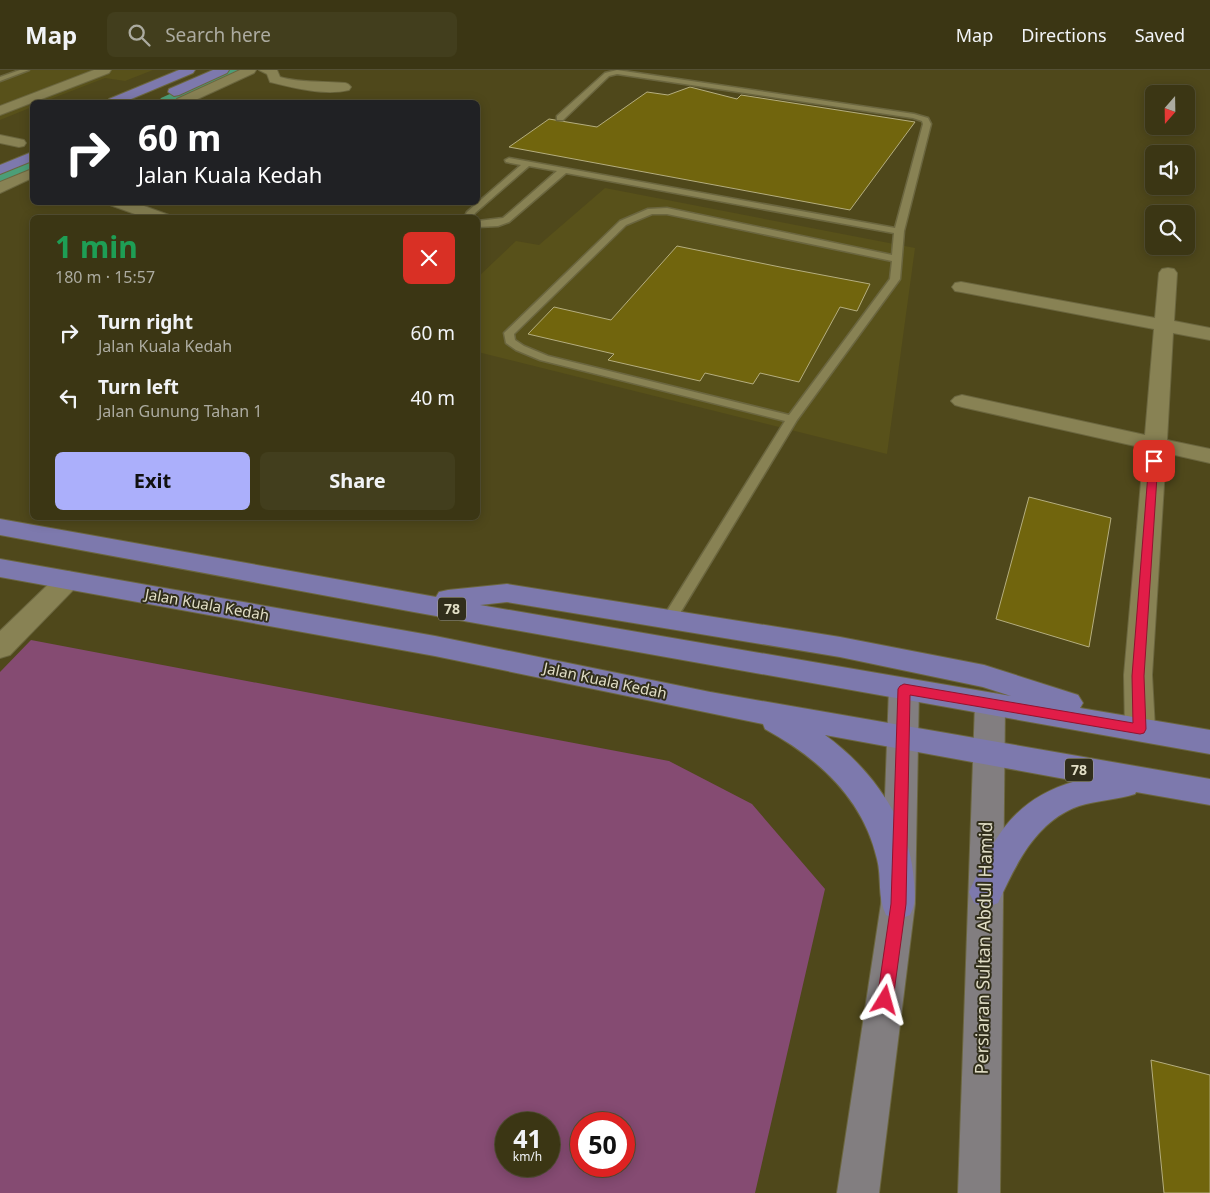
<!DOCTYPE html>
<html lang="en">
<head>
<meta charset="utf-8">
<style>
	:root { --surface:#3b3614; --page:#423e1d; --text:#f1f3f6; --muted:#acaba0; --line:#545034; --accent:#abaffb }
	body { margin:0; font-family:"Noto Sans",sans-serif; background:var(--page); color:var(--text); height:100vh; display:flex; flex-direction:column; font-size:19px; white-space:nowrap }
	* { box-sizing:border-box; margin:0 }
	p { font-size:16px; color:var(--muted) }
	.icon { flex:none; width:28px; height:28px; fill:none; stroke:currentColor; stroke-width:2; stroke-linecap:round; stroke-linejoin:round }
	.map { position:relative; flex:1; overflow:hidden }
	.side { position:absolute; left:30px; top:145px; width:450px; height:305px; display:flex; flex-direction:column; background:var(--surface); border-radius:8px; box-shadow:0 2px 12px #0003,0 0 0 1px var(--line) }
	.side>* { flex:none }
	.guide { position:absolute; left:30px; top:30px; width:450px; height:105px; border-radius:8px; box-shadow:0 2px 12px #0003,0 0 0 1px var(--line); background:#202124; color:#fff; overflow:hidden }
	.needle { width:32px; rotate:200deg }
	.buttons { position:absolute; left:1145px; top:15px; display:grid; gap:10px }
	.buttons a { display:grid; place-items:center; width:50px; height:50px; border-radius:8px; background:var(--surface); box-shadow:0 2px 12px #0003,0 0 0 1px var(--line); font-size:25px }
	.speed { position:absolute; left:495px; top:1042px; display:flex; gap:10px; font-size:25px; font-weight:700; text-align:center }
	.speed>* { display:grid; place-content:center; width:65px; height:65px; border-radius:50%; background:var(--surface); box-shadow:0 2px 12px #0003,0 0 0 1px var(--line); line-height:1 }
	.speed small { font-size:12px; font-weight:400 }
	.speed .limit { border:8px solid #d22; background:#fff; color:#111 }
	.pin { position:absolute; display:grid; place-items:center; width:42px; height:42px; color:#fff; margin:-21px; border-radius:10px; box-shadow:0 2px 8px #0006 }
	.me { position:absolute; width:55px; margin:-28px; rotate:8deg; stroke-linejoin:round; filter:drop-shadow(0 0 4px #0008) }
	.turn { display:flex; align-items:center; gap:18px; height:105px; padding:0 25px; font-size:22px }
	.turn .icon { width:65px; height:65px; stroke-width:2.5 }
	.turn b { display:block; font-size:35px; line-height:42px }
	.round { display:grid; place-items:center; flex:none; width:52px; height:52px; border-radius:8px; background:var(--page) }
	.summary { display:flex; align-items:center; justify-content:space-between; height:85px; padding:0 25px }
	h1 { font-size:30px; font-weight:700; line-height:38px; color:#1e9e55 }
	.action { display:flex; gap:10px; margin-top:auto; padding:10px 25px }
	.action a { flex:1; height:58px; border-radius:8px; background:var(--accent); color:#111; font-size:20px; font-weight:700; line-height:58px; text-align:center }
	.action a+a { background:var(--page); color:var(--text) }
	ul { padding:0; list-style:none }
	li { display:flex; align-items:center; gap:15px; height:65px; padding:0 25px }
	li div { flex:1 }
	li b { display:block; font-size:19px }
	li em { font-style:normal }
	header { display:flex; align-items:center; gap:30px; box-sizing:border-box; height:70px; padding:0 25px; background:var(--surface); border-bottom:1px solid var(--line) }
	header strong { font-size:24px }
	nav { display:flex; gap:28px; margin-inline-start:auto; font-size:18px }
	.search { width:350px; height:45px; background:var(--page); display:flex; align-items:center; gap:12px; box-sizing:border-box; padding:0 18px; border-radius:8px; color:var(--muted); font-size:19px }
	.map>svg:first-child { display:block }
	.built { fill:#58511a }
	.green { fill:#854b72; fill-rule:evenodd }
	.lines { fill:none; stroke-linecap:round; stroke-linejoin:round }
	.canal { fill:#4c9e77; fill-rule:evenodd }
	.building { fill:#71650d; stroke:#b5ae7f }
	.lane-casing { stroke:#6b663f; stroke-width:3 }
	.street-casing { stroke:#6b663f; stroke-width:2 }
	.secondary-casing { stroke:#6b663f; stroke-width:2 }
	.primary-casing { stroke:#6b663f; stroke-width:2 }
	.lane { fill:#888254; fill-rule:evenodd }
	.street { fill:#888254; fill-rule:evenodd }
	.secondary { fill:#827e80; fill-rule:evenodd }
	.primary { fill:#7d79ad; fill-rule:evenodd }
	.route { fill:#e11d48; stroke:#92132f }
	.labels { text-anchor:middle; stroke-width:4; stroke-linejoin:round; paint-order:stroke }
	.shield { fill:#312e1b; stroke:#aca993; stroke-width:1 }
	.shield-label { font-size:14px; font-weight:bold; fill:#e1dec6 }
	.street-label { font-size:15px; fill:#e1dec6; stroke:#312e1b }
	.near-street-label { font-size:18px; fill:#e1dec6; stroke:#312e1b }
</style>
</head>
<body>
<header>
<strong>Map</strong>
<div class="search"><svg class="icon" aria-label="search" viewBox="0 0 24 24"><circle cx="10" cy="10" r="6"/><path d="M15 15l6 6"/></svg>Search here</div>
<nav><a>Map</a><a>Directions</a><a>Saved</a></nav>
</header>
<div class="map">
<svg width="1210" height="1123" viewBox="0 0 1210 1123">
	<rect width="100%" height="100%" fill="#4f481b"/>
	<!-- built -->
	<g class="built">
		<polygon points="28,0 153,0 125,11 105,8 43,32 32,32 32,37 0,50 0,10"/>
		<polygon points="605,118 915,178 887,384 478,282 478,207 516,171 539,175"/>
	</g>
	<!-- green -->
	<path class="green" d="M31 570 669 691 752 734 825 819 755 1123H0V602ZM506 1054H549V1096H506ZM581 1054H624V1096H581Z"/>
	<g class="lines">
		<!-- canal -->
		<g class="canal">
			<polygon points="223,0 246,0 243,4 181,32 158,32 161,28"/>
			<polygon points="32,88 32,102 0,115 0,101"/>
		</g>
	</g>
	<!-- building -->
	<g class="building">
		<polygon points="690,17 737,29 741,25 915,52 850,140 509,77 549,49 597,57 647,22 668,25"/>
		<polygon points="677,176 780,197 870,214 857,241 840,237 799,312 760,303 753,314 705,303 700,311 608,290 614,284 528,264 554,237 611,250"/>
		<polygon points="1029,427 1111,448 1089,577 996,549"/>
		<polygon points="1151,990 1210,1005 1210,1123 1164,1123"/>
	</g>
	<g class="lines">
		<!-- lane casing -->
		<g class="lane-casing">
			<g id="lane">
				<polygon points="20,0 29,0 0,11 0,7"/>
				<path d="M617 0 914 44 928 48 931 54 904 161 900 209 797 350 674 553 669 554 664 553 662 549 785 351 540 290 516 280 506 273 504 263 620 151 648 139 667 138 892 185 894 163 566 103 509 152 498 156 478 157V151L503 148 557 101 529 96 475 143 473 148H464L467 142 521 95 506 92 505 90 509 88 895 158 923 54 922 51 913 48 617 4 609 6 563 50H557V46L605 3ZM652 144H667L892 191 890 209 789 345 548 286 524 276 515 270 514 264 626 155Z"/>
			</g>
		</g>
		<!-- street casing -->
		<g class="street-casing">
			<g id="street">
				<polygon points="94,0 111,0 109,3 0,45 0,36"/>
				<polygon points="240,0 256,0 254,3 191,32 175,32 177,29"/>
				<path d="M259 0H277L280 7C301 13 322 11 345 13 349 14 348 14 351 17L349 20C325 26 294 18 270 12L267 4Z"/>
				<polygon points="0,65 24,70 26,73 24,76 19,77 0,73"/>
				<polygon points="32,99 32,108 0,123 0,112"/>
				<polygon points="108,132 133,132 169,145 171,148 146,148 110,135"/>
				<polygon points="1168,198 1174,199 1177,203 1174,251 1210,258 1210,270 1173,263 1167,370 1210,379 1210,393 1166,383 1152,605 1155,659 1151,667 1140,671 1129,667 1125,659 1124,605 1144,378 962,337 955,335 951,331 955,327 962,325 1145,365 1154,259 961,222 955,221 952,217 955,213 961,212 1155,248 1159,203 1162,199"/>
				<polygon points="68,501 77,504 81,510 77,516 10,585 0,588 0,561 59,504"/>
			</g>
		</g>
		<!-- secondary casing -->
		<g class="secondary-casing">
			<g id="secondary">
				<polygon points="904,608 914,611 919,619 915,834 879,1123 837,1123 881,834 889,619 894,611"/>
				<polygon points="990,623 1000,626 1005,634 1000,1123 958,1123 975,634 980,626"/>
			</g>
		</g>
		<!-- primary casing -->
		<g class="primary-casing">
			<g id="primary">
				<polygon points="179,0 195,0 193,3 124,32 107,32 109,29"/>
				<polygon points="213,0 229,0 227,3 179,25 174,26 168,22 169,19"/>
				<polygon points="32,82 32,91 0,104 0,95"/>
				<path d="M0 449 436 527 439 522 448 520 507 514 840 567 984 595 1078 625 1083 633 1080 638 1210 660V684L414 542 0 465ZM507 532 840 587 983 617 1011 626 480 535Z"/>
				<path d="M0 489 435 566 710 622 1210 709V735L1136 722 1135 724C1117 730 1098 730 1079 736 1036 751 1016 794 998 833L986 838 974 833 969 822C994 767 1013 729 1076 711L825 665C872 699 911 753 914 812 915 825 916 834 910 845L898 850 886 845C877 827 882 808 877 789 863 728 818 688 765 659L763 654 435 586 0 507Z"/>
			</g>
		</g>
		<!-- lane -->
		<use href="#lane" class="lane"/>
		<!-- street -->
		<use href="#street" class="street"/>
		<!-- secondary -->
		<use href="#secondary" class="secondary"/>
		<!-- primary -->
		<use href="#primary" class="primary"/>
	</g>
	<!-- route -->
	<polygon class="route" points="1154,388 1158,391 1144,606 1146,659 1144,663 1140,664 910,625 906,834 893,930 891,935 885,938 880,935 877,930 891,834 898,619 900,616 904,614 1133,653 1132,606 1149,391"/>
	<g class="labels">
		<!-- shield labels -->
		<g class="shield">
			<rect x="438" y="527.5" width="28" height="23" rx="4"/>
			<rect x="1065" y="688.5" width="28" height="23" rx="4"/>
		</g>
		<g class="shield-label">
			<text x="452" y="544">78</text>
			<text x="1079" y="705">78</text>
		</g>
		<!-- street labels -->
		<g class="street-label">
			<text transform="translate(207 535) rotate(10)" y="5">Jalan Kuala Kedah</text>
			<text transform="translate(605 611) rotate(12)" y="5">Jalan Kuala Kedah</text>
		</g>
		<!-- near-street labels -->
		<g class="near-street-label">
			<text transform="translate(984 878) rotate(-89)" y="6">Persiaran Sultan Abdul Hamid</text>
		</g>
	</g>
</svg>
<div class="buttons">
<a><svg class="needle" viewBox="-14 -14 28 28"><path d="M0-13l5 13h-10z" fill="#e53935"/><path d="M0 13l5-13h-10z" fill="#acaba0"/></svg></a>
<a><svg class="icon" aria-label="sound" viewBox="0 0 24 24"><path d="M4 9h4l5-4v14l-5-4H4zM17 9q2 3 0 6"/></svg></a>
<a><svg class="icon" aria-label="search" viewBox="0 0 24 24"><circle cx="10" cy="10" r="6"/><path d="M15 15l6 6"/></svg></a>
</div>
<div class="speed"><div>41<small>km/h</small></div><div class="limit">50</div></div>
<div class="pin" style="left:1154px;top:391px;background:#d93025"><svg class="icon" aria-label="arrive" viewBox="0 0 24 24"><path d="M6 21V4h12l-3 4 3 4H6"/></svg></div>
<svg class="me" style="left:885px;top:930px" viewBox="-20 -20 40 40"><path d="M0-17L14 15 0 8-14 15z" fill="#e11d48" stroke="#fff" stroke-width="4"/></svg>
<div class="guide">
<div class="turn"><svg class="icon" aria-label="right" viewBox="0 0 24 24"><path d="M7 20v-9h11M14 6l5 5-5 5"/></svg><div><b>60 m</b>Jalan Kuala Kedah</div></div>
</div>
<section class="side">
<div class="summary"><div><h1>1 min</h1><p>180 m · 15:57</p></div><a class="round" style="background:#d93025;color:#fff"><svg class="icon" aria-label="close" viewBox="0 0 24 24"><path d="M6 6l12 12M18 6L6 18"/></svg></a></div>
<ul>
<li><svg class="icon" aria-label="right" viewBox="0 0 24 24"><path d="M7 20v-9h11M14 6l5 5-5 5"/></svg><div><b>Turn right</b><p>Jalan Kuala Kedah</p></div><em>60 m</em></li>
<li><svg class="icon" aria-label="left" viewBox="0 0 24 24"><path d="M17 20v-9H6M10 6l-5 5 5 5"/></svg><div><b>Turn left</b><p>Jalan Gunung Tahan 1</p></div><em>40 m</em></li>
</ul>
<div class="action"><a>Exit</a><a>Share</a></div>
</section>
</div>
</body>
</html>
